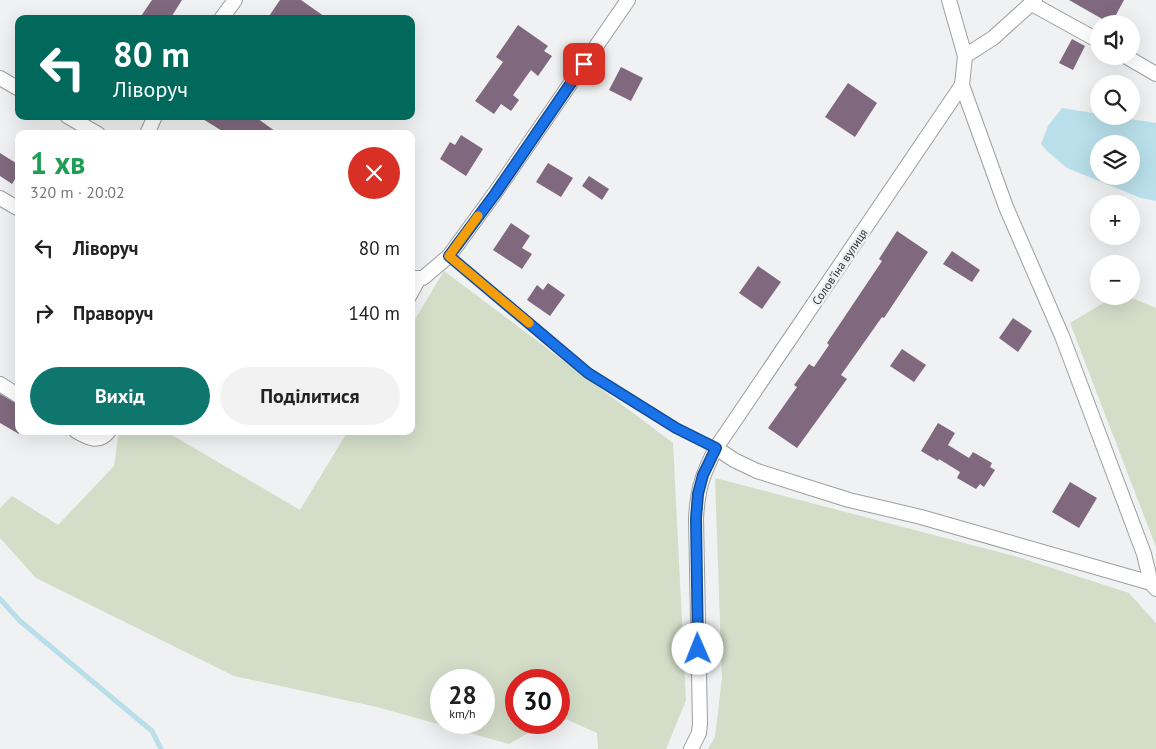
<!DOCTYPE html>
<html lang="uk">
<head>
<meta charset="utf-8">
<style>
	:root { --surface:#fff; --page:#f2f2f2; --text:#222; --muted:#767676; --accent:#0f766e }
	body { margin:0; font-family:"PT Sans",sans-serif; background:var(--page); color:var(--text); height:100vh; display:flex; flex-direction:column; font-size:19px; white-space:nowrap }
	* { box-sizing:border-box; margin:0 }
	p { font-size:16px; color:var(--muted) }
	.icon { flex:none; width:28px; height:28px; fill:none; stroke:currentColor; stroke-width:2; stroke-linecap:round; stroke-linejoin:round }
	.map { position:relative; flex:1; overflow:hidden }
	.details { position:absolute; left:15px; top:130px; width:400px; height:305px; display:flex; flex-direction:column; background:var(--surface); border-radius:10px; box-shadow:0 5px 20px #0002 }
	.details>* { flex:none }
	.guide { position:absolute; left:15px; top:15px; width:400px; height:105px; border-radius:10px; box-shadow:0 5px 20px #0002; background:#00695c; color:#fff; overflow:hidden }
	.controls { position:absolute; left:1090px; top:15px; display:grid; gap:10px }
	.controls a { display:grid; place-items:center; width:50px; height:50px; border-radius:50%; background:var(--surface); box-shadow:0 5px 20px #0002; font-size:25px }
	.speed { position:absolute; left:430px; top:669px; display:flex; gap:10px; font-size:25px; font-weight:700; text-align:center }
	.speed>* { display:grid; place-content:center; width:65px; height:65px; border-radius:50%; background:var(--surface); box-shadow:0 5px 20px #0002; line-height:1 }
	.speed small { font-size:12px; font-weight:400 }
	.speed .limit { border:8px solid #d22; background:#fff; color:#111 }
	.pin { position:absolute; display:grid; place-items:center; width:42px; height:42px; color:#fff; margin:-21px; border-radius:10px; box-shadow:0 2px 8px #0006 }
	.me { position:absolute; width:55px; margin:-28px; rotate:359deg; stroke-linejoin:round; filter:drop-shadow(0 0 4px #0008) }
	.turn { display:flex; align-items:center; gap:18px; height:105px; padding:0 15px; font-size:22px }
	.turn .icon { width:65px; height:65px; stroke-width:2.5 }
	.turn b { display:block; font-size:35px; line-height:42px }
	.round { display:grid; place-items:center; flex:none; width:52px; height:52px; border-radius:26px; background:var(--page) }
	.summary { display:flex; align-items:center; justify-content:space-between; height:85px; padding:0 15px }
	h1 { font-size:30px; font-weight:600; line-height:38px; color:#1e9e55 }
	.primary-button { display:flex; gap:10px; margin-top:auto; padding:10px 15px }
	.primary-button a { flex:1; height:58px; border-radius:30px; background:var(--accent); color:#fff; font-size:20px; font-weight:600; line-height:58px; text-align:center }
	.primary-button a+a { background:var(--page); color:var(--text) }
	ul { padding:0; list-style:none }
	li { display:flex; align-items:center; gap:15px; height:65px; padding:0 15px }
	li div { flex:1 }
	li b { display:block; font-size:19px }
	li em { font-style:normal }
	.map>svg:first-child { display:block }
	.green { fill:#d3ddc8; fill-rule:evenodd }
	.water { fill:#b8dfea; fill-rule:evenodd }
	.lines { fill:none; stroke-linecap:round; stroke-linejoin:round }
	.stream { stroke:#b8dfea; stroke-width:5 }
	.building { fill:#80697e }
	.service-casing { stroke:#9d9e9e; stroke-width:9 }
	.minor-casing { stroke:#9d9e9e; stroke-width:16 }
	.service { stroke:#fff; stroke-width:7 }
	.minor { stroke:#fff; stroke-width:14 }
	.route-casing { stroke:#114b97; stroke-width:12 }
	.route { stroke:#1a73e8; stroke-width:9 }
	.slow { stroke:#f59e0b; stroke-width:9 }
	.labels { text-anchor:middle; stroke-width:5; stroke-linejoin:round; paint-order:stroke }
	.street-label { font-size:12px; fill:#343435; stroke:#f0f1f2 }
</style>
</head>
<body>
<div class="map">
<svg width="1156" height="749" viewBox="0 0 1156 749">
	<rect width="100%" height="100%" fill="#f0f1f2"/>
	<!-- green -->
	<g class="green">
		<path d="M444 271 673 443 686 700 666 749H598L597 733 559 716V680H516V722L545 723 509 744 377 707 234 676 36 578 0 538V508L12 496 58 525 114 466 119 431H165L300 510 348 431H411V326ZM441 680H484V722H441Z"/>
		<polygon points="1115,296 1127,296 1156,308 1156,547 1070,323"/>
		<polygon points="715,478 1018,557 1129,593 1156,623 1156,749 708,749 715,737 722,678"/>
	</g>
	<!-- water -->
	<path class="water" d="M1062 108 1099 114V116H1111L1156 123V201L1141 198 1067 168 1048 152 1041 144 1048 126ZM1099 144H1131V176H1099Z"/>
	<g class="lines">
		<!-- stream -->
		<polyline class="stream" points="0,599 20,621 152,731 161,749"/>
	</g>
	<!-- building -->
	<g class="building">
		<polygon points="152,0 182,0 170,19 139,19"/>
		<polygon points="280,0 301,0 328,19 267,19"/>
		<polygon points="1069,0 1124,0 1111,24"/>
		<polygon points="518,25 548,46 544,51 552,56 538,76 531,70 513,95 519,100 511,111 501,104 494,114 475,101 503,62 496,57"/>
		<polygon points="1072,39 1085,46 1073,70 1059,63"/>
		<polygon points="621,67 643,78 631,101 609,90"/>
		<polygon points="848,83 877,103 855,137 825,117"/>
		<polygon points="198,116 254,116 279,134 227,134"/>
		<polygon points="461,135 483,149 466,176 440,159 450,142 455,145"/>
		<polygon points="0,153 19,165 19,173 12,184 0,176"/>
		<polygon points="548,163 573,178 561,197 536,182"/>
		<polygon points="589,176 609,189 602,200 582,186"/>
		<polygon points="511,223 530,236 522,248 532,254 522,269 493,250"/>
		<polygon points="897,231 928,252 884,318 882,317 841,375 847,379 797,448 768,428 797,387 794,385 809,364 814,367 829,345 827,343 882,261 879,259"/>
		<polygon points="952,251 980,270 972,282 943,264"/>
		<polygon points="758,266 781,282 762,309 739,293"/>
		<polygon points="548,283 565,295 550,316 527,300 537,285 543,290"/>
		<polygon points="1013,318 1032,331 1018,352 999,338"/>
		<polygon points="902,349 926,365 914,382 890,366"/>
		<polygon points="0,394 19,405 19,434 0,423"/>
		<polygon points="938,423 955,433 948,445 969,458 973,452 992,463 990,467 995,470 984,487 980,484 976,489 957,478 960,472 939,459 938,461 921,451"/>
		<polygon points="1070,482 1097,498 1079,528 1052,512"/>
	</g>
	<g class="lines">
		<!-- service casing -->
		<g class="service-casing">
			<g id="service">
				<polyline points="449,256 588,373 676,428 716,448"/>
				<polyline points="411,300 423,278"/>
			</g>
		</g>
		<!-- minor casing -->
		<g class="minor-casing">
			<g id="minor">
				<polyline points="949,0 965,56 962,85 1006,207 1062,336 1144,554 1151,583 1156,589"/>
				<polyline points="1032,4 1099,41"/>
				<polyline points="221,19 235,0"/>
				<polyline points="965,56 993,38 1035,0"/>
				<polyline points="1125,56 1156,74"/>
				<polyline points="0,78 19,89"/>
				<polyline points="67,116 98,134"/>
				<polyline points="147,134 155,116"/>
				<polyline points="0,198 19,209"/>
				<polyline points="411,278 423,278 449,256 495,193 628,0"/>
				<polyline points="0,384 19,396"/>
				<path d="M76 431C88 438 99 444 109 431"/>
				<polyline points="716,448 734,460 757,471 849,500 921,517 1151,583"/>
				<path d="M691 749 699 733 700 724 696 518C698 487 702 476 716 448L962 85"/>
			</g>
		</g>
		<!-- service -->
		<use href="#service" class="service"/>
		<!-- minor -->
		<use href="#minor" class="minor"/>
	</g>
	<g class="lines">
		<!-- route casing -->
		<g class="route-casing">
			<polyline id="route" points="584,64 495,194 449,256 588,373 676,428 716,448 703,475 698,494 696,518 698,649"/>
		</g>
		<!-- route -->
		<use href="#route" class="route"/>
		<!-- slow -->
		<polyline class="slow" points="478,216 449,256 529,323"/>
	</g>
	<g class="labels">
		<!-- street labels -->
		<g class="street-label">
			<text transform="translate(840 267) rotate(-56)" y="4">Соловʼїна вулиця</text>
		</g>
	</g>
</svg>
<div class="controls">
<a><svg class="icon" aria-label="sound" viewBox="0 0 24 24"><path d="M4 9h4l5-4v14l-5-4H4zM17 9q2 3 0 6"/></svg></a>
<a><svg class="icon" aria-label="search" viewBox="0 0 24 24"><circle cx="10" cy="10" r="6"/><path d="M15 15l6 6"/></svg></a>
<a><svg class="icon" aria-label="layers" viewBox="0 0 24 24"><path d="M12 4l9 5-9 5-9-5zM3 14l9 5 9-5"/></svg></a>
<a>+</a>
<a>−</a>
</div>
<div class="speed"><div>28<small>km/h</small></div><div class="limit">30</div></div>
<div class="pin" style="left:584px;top:64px;background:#d93025"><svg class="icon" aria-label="arrive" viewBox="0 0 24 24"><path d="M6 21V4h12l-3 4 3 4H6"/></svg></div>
<svg class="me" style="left:698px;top:649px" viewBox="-20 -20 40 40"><circle r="19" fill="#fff"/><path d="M0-13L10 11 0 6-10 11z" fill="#1a73e8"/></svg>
<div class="guide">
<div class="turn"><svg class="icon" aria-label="left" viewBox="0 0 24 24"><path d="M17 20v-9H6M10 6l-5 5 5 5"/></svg><div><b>80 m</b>Ліворуч</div></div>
</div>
<section class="details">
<div class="summary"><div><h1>1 хв</h1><p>320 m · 20:02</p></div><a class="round" style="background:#d93025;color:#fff"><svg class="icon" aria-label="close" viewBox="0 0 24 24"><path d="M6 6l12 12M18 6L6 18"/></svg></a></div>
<ul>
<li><svg class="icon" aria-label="left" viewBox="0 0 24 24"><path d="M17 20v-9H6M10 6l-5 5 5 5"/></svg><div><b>Ліворуч</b></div><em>80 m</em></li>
<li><svg class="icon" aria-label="right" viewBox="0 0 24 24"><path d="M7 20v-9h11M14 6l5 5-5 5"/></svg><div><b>Праворуч</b></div><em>140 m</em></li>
</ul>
<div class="primary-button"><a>Вихід</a><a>Поділитися</a></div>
</section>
</div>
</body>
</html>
